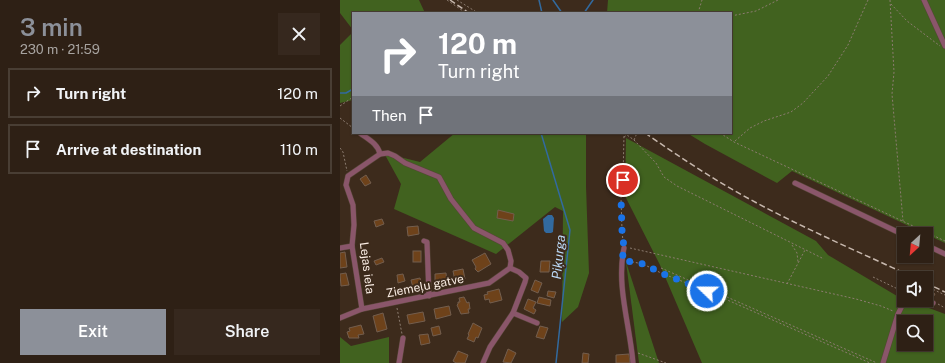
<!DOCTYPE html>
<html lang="en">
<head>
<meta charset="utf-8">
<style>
	:root { --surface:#2e2015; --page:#36281e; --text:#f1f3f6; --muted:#a7a3a0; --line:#493e34; --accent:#8c9099 }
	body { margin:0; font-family:"Public Sans",sans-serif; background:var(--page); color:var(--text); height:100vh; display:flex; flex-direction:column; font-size:15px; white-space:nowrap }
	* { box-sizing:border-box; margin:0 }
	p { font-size:13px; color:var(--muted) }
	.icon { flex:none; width:22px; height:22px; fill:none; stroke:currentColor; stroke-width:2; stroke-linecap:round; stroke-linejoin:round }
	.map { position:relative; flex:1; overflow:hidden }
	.sheet { display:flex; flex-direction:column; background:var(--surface); width:340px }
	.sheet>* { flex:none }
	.top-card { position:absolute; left:12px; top:12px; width:380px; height:122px; border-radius:0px; box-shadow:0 1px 3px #0004,0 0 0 1px var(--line); background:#8c9099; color:#fff; overflow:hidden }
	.needle { width:26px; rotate:206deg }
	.fabs { position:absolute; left:557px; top:227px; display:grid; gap:8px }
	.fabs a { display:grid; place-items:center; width:36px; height:36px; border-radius:0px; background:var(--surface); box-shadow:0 1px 3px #0004,0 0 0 1px var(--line); font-size:20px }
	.pin { position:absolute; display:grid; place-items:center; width:34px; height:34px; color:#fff; margin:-17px; border:2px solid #fff; border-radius:50%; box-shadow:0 1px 4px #0007 }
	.me { position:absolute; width:44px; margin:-22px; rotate:292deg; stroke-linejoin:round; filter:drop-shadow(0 0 3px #0008) }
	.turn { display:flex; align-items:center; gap:14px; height:84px; padding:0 20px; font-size:18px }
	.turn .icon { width:52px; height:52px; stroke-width:2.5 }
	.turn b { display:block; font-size:28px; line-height:34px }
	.then { display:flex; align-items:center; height:38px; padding:0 20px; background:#0003; gap:8px; font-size:15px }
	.round { display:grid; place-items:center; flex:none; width:42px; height:42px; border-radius:0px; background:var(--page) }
	.overview { display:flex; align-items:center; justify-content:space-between; height:68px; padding:0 20px }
	h1 { font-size:24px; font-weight:600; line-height:30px; color:var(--accent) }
	.primary-button { display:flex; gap:8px; margin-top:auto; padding:8px 20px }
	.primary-button a { flex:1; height:46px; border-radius:0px; background:var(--accent); color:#fff; font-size:16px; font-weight:600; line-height:46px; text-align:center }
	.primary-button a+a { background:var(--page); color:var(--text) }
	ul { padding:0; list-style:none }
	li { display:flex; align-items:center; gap:12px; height:50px; margin:0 8px 6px; padding:0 12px; border:2px solid var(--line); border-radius:0px }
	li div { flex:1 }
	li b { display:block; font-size:15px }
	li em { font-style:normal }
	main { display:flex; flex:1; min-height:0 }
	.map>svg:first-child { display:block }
	.forest { fill:#41621f; fill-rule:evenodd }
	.water { fill:#326a9f }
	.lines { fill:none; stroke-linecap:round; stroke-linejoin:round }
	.stream { stroke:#326a9f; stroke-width:1.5 }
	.building { fill:#6e421a; stroke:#735e4e }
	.minor-casing { stroke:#574638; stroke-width:6 }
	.path { stroke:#8c7c70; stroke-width:1; stroke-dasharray:2 2; stroke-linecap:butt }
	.minor { stroke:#8a566a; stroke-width:5 }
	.rail { stroke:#c7b8ae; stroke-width:1.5; stroke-dasharray:6 3; stroke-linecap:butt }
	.route { stroke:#1a73e8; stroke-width:7; stroke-dasharray:0 12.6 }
	.labels { text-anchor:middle; stroke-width:4; stroke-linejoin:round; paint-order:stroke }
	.street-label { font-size:12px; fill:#faede4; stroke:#3d2b1c }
	.water-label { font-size:13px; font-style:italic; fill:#bcdaf8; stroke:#3d2b1c }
</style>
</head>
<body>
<main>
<section class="sheet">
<div class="overview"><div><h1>3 min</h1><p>230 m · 21:59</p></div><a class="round"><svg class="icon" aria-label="close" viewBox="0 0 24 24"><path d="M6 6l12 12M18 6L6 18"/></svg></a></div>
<ul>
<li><svg class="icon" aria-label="right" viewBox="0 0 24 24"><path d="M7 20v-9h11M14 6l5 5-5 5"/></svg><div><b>Turn right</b></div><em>120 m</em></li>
<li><svg class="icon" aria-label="arrive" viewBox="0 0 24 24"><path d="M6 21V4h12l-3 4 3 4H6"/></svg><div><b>Arrive at destination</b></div><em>110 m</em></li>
</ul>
<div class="primary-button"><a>Exit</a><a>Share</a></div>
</section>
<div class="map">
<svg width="605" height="363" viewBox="0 0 605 363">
	<rect width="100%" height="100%" fill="#3d2b1c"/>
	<!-- forest -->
	<g class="forest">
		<polygon points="0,0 79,0 85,13 13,13 13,30 0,13"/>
		<polygon points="268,0 605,0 605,243 452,171 437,183 365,144 347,133 391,133 391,13 267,13"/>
		<polygon points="13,32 13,100 0,103 0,45"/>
		<polygon points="115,133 246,133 246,186 249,273 238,307 222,322 223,211 215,207 156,254 54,209 61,184 44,153 80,162"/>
		<path d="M286 138 476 241 488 255 557 296 605 314V363H362L320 265 285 196ZM564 322H586V344H564Z"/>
		<polygon points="286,262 319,363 299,363"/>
		<polygon points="0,337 11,346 49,337 49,363 0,363"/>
	</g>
	<!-- water -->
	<polygon class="water" points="208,215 212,215 214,218 213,232 211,233 206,233 204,231 203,219"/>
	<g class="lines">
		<!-- stream -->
		<g class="stream">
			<polyline points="199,0 202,13"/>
			<polyline points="213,0 222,13"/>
			<polyline points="244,13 253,0"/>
			<polyline points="0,93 6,93 13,89"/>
			<polyline points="201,133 230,230 216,363"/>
		</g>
	</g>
	<!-- building -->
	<g class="building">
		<polygon points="26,175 31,183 25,186 20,179"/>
		<polygon points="158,210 174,214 173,221 157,218"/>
		<polygon points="42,219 44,224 36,227 34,221"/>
		<polygon points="78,226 79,234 68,236 67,227"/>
		<rect x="73" y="251" width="8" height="11"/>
		<polygon points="5,252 7,267 0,268 0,253"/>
		<polygon points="145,253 151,264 138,272 135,269 136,267 132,260"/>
		<polygon points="42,258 44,262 36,265 34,261"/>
		<polygon points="201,261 210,261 209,272 200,272"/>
		<polygon points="123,269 125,279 115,281 113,271"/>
		<polygon points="6,273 9,285 1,286 0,274"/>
		<polygon points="106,273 107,283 95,283 95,274"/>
		<polygon points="63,274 65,281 58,283 57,275"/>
		<polygon points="80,278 82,286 73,288 71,280"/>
		<polygon points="195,280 202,283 198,293 191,290"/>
		<polygon points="586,288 595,294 592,299 587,296 586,297"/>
		<polygon points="159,289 162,300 150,303 149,299 145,300 144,295 148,294 147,292"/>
		<polygon points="208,291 216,292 214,298 207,296"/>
		<polygon points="124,297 127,303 129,302 130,309 128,309 129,313 121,314 117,305 118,304 118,302 120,302 119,298"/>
		<polygon points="199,297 211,300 210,306 197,303"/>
		<polygon points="188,299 196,302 193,308 196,310 194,314 184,309"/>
		<polygon points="109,306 111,315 96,319 94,309"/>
		<polygon points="83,312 85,321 69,324 67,315"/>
		<polygon points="43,313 47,329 37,332 33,316"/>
		<polygon points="133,323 142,328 138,338 136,337 134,342 127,339 129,335 128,334"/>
		<polygon points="21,325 24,334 18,335 19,338 9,338 7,332 10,331 9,328"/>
		<polygon points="99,326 101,334 93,336 91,328"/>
		<polygon points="200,326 208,328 204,339 196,337"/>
		<polygon points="88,334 90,343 81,345 79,335"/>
		<polygon points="168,349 176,353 171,363 163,362"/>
		<polygon points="118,351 128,355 125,363 116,363 113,361"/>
		<polygon points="243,353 249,354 248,363 242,363"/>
		<polygon points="289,354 290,363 276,363 276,355"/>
	</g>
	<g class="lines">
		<!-- minor casing -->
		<g class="minor-casing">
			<g id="minor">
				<polyline points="584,0 605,46"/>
				<path d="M20 133C28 139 38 144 40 154"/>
				<polyline points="455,183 564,235"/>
				<polyline points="84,241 87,242 89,296"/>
				<polyline points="586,245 605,254"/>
				<polyline points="0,248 12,246"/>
				<path d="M284 248C276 286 290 325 293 363"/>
				<polyline points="586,300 593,303"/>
				<polyline points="22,309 12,246 14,225 13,205 6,185 8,176 40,154 48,153 55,156 65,163 99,177 111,199 134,228 163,243 168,250 171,261 170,268"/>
				<polyline points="173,313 197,323"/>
				<polyline points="0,318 22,309 149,283 170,268"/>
				<polyline points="59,363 63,338"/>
				<polyline points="143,363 150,347 173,313 185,282 186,278 179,272 170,268"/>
				<polyline points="543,363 558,314 565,300"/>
			</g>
		</g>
		<!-- path -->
		<g class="path">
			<polyline points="107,0 126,13"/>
			<polyline points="117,0 138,13"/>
			<polyline points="550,0 554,72 552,94 563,221"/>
			<polyline points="551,4 567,21 600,46"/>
			<polyline points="358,13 362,0"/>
			<polyline points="391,16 416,11 438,0"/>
			<polyline points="0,106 13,97"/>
			<polyline points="0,118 13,128"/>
			<polyline points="380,133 394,142 605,241"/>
			<polyline points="284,137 287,135 294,140 316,163 324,177 337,186 484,259"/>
			<polyline points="294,140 297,133"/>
			<polyline points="395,141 410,128 424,121 451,112 463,103 488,76 508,45 528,0"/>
			<polyline points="0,148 3,152 7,171"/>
			<polyline points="283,242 282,230 281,198 283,180 284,133"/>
			<polyline points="452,245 457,253 458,262"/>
			<polyline points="290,248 516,299 541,306 553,311"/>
			<polyline points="288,261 303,264 321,273 367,291 530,363"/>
			<polyline points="321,268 537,363"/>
			<polyline points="533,277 564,292"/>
			<polyline points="447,284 465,250"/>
			<polyline points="586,286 605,295"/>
			<polyline points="598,304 605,308"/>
			<polyline points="57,308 62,334"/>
			<polyline points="298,353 326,363"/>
		</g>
		<!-- minor -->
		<use href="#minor" class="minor"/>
		<!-- rail -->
		<g class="rail">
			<polyline points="110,0 129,13"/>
			<path d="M305 133C337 155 368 176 402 195 458 226 517 251 575 278"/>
			<polyline points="586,283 605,292"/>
		</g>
	</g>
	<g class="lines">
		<!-- route -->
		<polyline class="route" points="283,180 281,198 282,230 284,248 282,260 304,264 321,273 367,291"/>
	</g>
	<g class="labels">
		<!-- street labels -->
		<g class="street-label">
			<text transform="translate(27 268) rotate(83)" y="4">Lejas iela</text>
			<text transform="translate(85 286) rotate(-11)" y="4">Ziemeļu gatve</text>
		</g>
		<!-- water labels -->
		<g class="water-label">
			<text transform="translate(218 257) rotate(-84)" y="5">Piķurga</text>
		</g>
	</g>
</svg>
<div class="fabs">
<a><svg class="needle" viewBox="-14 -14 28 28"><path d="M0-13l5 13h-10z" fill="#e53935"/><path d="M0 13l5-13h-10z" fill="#a7a3a0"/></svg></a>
<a><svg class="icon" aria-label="sound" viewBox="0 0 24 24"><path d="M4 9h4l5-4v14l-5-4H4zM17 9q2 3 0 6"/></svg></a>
<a><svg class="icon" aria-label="search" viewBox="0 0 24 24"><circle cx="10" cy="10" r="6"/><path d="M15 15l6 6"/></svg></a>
</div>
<div class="pin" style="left:283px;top:180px;background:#d93025"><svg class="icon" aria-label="arrive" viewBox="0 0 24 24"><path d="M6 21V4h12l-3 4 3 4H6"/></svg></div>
<svg class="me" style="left:367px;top:291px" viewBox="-20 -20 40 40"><circle r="17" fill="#1a73e8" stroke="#fff" stroke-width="3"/><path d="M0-11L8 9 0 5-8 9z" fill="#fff"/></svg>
<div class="top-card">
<div class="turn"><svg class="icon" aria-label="right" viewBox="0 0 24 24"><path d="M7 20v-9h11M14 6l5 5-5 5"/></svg><div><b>120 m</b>Turn right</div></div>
<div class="then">Then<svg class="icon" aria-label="arrive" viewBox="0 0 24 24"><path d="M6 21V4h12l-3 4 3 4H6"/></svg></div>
</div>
</div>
</main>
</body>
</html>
